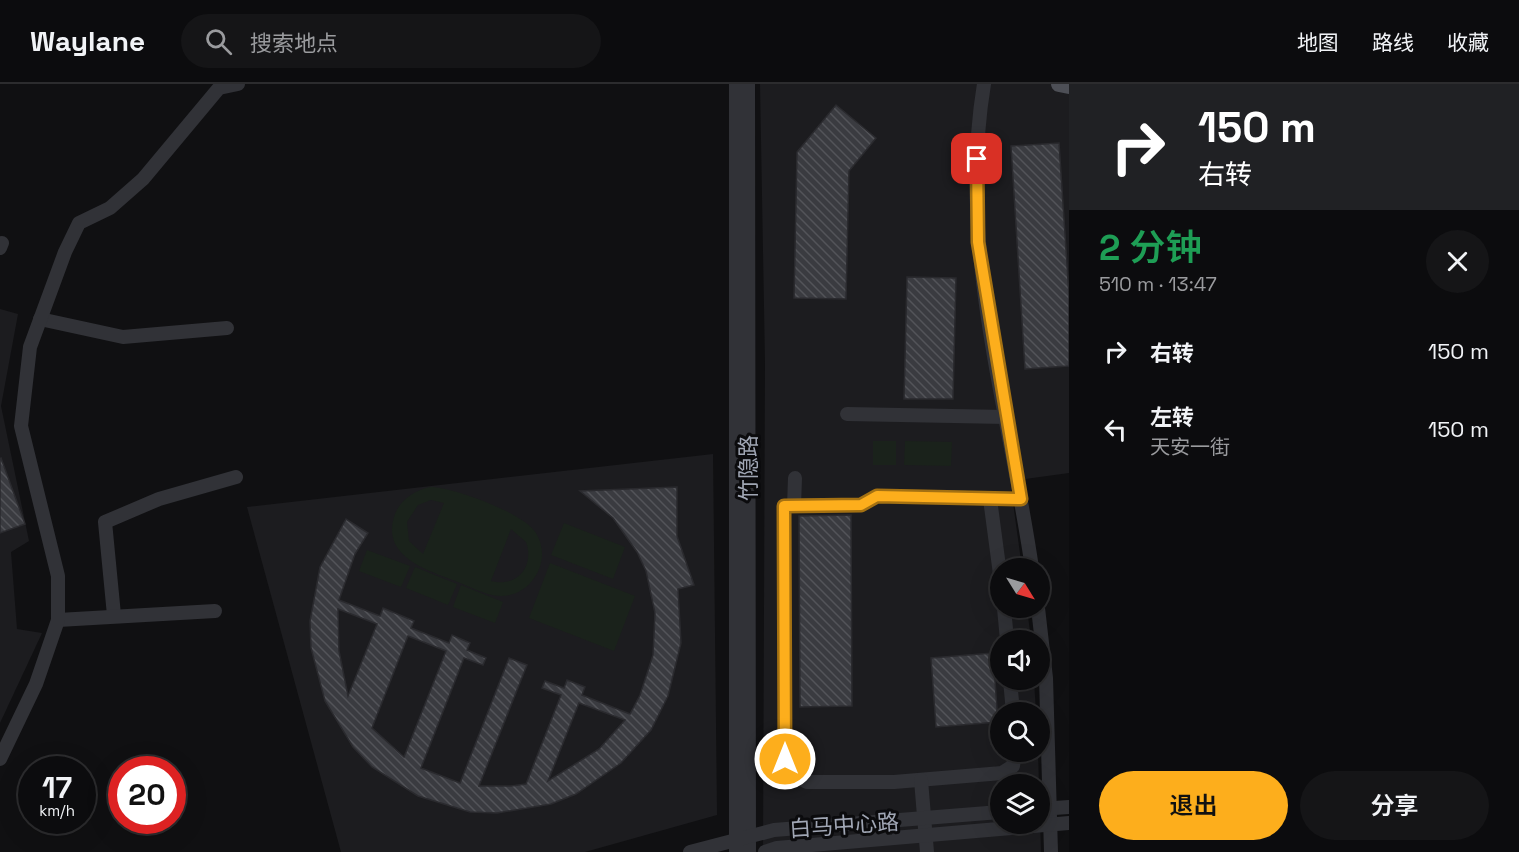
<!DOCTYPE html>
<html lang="zh">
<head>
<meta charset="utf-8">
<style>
	:root { --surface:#0c0c0e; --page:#151517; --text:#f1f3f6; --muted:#9a9b9e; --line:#2c2c2e; --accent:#fdae1c }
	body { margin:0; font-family:"Space Grotesk","Noto Sans SC",sans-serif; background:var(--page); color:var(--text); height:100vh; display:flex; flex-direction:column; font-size:22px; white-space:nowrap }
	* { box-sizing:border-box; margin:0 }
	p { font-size:20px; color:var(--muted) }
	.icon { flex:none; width:33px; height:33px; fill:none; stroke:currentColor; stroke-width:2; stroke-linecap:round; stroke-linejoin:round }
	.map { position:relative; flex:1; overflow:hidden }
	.drawer { display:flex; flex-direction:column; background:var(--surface); width:450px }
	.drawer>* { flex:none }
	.hud { background:#202124; color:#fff; overflow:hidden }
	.needle { width:39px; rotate:127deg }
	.tools { position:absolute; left:990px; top:474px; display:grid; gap:12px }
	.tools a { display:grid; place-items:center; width:60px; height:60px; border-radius:50%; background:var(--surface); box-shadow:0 6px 24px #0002,0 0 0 2px var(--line); font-size:30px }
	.speed { position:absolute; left:18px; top:672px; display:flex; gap:12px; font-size:30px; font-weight:700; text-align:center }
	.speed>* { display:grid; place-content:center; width:78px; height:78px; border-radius:50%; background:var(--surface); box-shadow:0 6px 24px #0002,0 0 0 2px var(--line); line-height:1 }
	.speed small { font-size:15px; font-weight:400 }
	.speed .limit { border:9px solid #d22; background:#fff; color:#111 }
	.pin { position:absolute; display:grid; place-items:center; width:51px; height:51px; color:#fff; margin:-26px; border-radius:12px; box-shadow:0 3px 9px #0006 }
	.me { position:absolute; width:66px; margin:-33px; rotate:0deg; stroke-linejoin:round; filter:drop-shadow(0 0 4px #0008) }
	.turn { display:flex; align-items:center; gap:21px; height:126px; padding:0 30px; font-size:27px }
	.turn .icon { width:78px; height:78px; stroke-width:2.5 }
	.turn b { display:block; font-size:42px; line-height:51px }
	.round { display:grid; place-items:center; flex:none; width:63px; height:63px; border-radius:32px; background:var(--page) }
	.head { display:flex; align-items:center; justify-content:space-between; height:102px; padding:0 30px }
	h1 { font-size:36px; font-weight:600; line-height:45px; color:#1e9e55 }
	.primary-button { display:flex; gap:12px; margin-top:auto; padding:12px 30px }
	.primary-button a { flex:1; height:69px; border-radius:36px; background:var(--accent); color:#111; font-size:24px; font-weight:600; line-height:69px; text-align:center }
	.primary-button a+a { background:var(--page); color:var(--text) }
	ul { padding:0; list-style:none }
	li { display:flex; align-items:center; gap:18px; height:78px; padding:0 30px }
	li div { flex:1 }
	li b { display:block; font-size:22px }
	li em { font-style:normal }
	header { display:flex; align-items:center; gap:36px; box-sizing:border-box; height:84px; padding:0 30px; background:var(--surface); border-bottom:2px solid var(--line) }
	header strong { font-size:28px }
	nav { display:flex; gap:33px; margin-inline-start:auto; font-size:21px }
	.search { width:420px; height:54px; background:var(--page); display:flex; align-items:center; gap:15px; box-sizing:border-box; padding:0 21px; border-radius:33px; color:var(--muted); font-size:22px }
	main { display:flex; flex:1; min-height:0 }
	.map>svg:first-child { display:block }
	.built { fill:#1c1c1f; fill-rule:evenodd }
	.green { fill:#1a221b; fill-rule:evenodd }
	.building { fill:url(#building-back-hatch); stroke:#2a2a2e; stroke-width:1.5; fill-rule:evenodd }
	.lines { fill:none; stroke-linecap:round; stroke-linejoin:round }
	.minor { stroke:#313237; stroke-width:14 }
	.major { stroke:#4d4f56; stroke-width:16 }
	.route-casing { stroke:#a47112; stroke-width:15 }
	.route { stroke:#fdae1c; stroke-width:10 }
	.labels { text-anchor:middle; stroke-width:6; stroke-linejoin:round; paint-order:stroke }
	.street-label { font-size:22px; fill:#a0a6b4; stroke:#0b0b0d }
</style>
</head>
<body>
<header>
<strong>Waylane</strong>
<div class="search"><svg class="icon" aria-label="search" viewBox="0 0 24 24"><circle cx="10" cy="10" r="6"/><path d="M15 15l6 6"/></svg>搜索地点</div>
<nav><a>地图</a><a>路线</a><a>收藏</a></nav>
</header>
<main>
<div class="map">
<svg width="1069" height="768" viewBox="0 0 1069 768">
	<defs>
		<pattern id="building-back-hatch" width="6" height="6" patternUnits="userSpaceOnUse" patternTransform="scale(1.5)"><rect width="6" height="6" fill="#3a3b40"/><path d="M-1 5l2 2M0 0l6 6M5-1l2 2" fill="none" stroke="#535459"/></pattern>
	</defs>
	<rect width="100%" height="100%" fill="#101012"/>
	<!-- built -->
	<g class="built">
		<path d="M760 0H1069V389L1010 397 1022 484H1000V524H1027L1031 556H1000V596H1034L1036 628H1000V668H1038L1041 768H763L765 278ZM1000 700H1040V740H1000Z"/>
		<polygon points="0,225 18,230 1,322 29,457 11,468 17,545 42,549 0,639"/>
		<polygon points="713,370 717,731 585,768 341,768 247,423"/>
	</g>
	<!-- green -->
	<g class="green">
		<rect x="873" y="357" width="23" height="24"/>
		<polygon points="905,357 952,358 951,382 904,381"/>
		<path d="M430 403C453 403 524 429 536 449 555 480 526 519 492 511 479 508 466 501 453 496 424 485 380 471 395 430 401 415 414 407 430 403ZM431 416 444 419 423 470 409 457 407 438 418 421ZM511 445 526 458C535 482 517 504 491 497Z"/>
		<polygon points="564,439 625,463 613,495 551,471"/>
		<polygon points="367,466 410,482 401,503 359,487"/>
		<polygon points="550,479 635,512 614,567 529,534"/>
		<polygon points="415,483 457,500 448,521 406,504"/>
		<polygon points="461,501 503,518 495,539 453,523"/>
	</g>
	<!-- building -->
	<g class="building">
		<polygon points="836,21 876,54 849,87 846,215 794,214 797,68"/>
		<polygon points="1059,59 1069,211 1069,282 1025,285 1011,62"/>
		<polygon points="907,193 956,194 953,315 904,315"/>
		<polygon points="1,374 25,440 0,449 0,375"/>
		<path d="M677 403V452L694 501 678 505 681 559 668 612 651 646 621 679 576 710 551 720 497 729 470 728 418 712 372 683 353 663 325 617 311 564 310 537 320 483 346 435 368 449 355 470 339 516 380 532 383 524 414 537 411 544 449 559 452 551 470 559 467 566 486 574 483 581 464 574 421 684 460 699 509 574 527 581 479 702H511L526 700 561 611 542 604 545 597 564 604 567 596 585 603 582 611 630 630 640 611 653 571 655 529 646 487 637 468 613 434 580 407ZM338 525 377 540 348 612 339 567ZM408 552 446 567 404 673 372 644ZM579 619 625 636 599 665 548 697Z"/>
		<polygon points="851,431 852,622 800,623 799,432"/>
		<polygon points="993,569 998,638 936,643 931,574"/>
	</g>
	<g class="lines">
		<!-- minor -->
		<g class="minor">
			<polyline points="748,0 749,768"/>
			<path d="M984 0C957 162 1009 325 1032 484"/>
			<polyline points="0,164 2,159"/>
			<polyline points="40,235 123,253 227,244"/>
			<polyline points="847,330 1006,333"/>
			<polyline points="990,415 1000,490"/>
			<polyline points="794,422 795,394"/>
			<polyline points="1004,524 1007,556"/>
			<polyline points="1038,524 1046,594 1051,768"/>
			<polyline points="114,531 105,438 159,415 236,393"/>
			<polyline points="58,536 215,527"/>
			<polyline points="1010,596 1013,628"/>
			<polyline points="1015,668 1013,682 1002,689 894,698 807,698 792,690 785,675 784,422 861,421 877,412 1021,415"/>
			<polyline points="0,675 36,600 58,536 58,492 21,342 30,263 65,168 79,139 110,124 143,95 219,4 238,0"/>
			<polyline points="921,696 927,768"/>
			<polyline points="1040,725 1069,723"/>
			<polyline points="690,768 774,746 1000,728"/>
			<polyline points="736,768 736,0"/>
			<polyline points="765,768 777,764 1069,739"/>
		</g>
		<!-- major -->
		<polyline class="major" points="1059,0 1069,2"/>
	</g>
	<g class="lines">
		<!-- route casing -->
		<g class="route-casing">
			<polyline id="route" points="785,675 784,422 861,421 877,412 1021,415 978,158 977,75"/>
		</g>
		<!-- route -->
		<use href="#route" class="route"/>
	</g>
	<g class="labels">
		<!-- street labels -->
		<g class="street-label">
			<text transform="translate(748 384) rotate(-90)" y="8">竹隐路</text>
			<text transform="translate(844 741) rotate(-4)" y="8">白马中心路</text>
		</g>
	</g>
</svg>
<div class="tools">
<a><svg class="needle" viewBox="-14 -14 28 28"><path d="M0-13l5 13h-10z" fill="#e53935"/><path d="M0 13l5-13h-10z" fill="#9a9b9e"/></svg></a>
<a><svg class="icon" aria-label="sound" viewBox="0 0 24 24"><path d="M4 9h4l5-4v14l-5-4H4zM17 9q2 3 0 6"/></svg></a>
<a><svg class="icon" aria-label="search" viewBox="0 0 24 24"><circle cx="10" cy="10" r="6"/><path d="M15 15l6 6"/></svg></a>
<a><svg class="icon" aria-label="layers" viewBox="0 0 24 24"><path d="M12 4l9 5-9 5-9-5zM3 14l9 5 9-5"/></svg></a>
</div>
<div class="speed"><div>17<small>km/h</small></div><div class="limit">20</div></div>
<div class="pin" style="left:977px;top:75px;background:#d93025"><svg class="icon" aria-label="arrive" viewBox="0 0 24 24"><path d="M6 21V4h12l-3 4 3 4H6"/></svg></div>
<svg class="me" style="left:785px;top:675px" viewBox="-20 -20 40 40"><circle r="17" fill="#fdae1c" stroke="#fff" stroke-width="3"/><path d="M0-11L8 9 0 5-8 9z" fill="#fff"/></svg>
</div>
<section class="drawer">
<div class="hud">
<div class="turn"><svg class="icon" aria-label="right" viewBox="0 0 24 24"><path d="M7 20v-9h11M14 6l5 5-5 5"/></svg><div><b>150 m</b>右转</div></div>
</div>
<div class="head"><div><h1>2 分钟</h1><p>510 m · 13:47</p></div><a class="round"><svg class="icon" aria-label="close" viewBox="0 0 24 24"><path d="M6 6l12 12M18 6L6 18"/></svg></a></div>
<ul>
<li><svg class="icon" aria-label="right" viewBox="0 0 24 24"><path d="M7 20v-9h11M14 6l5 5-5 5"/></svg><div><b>右转</b></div><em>150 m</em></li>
<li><svg class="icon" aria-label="left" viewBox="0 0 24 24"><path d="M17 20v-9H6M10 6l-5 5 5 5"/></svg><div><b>左转</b><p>天安一街</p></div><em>150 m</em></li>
</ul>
<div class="primary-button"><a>退出</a><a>分享</a></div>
</section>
</main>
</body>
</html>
